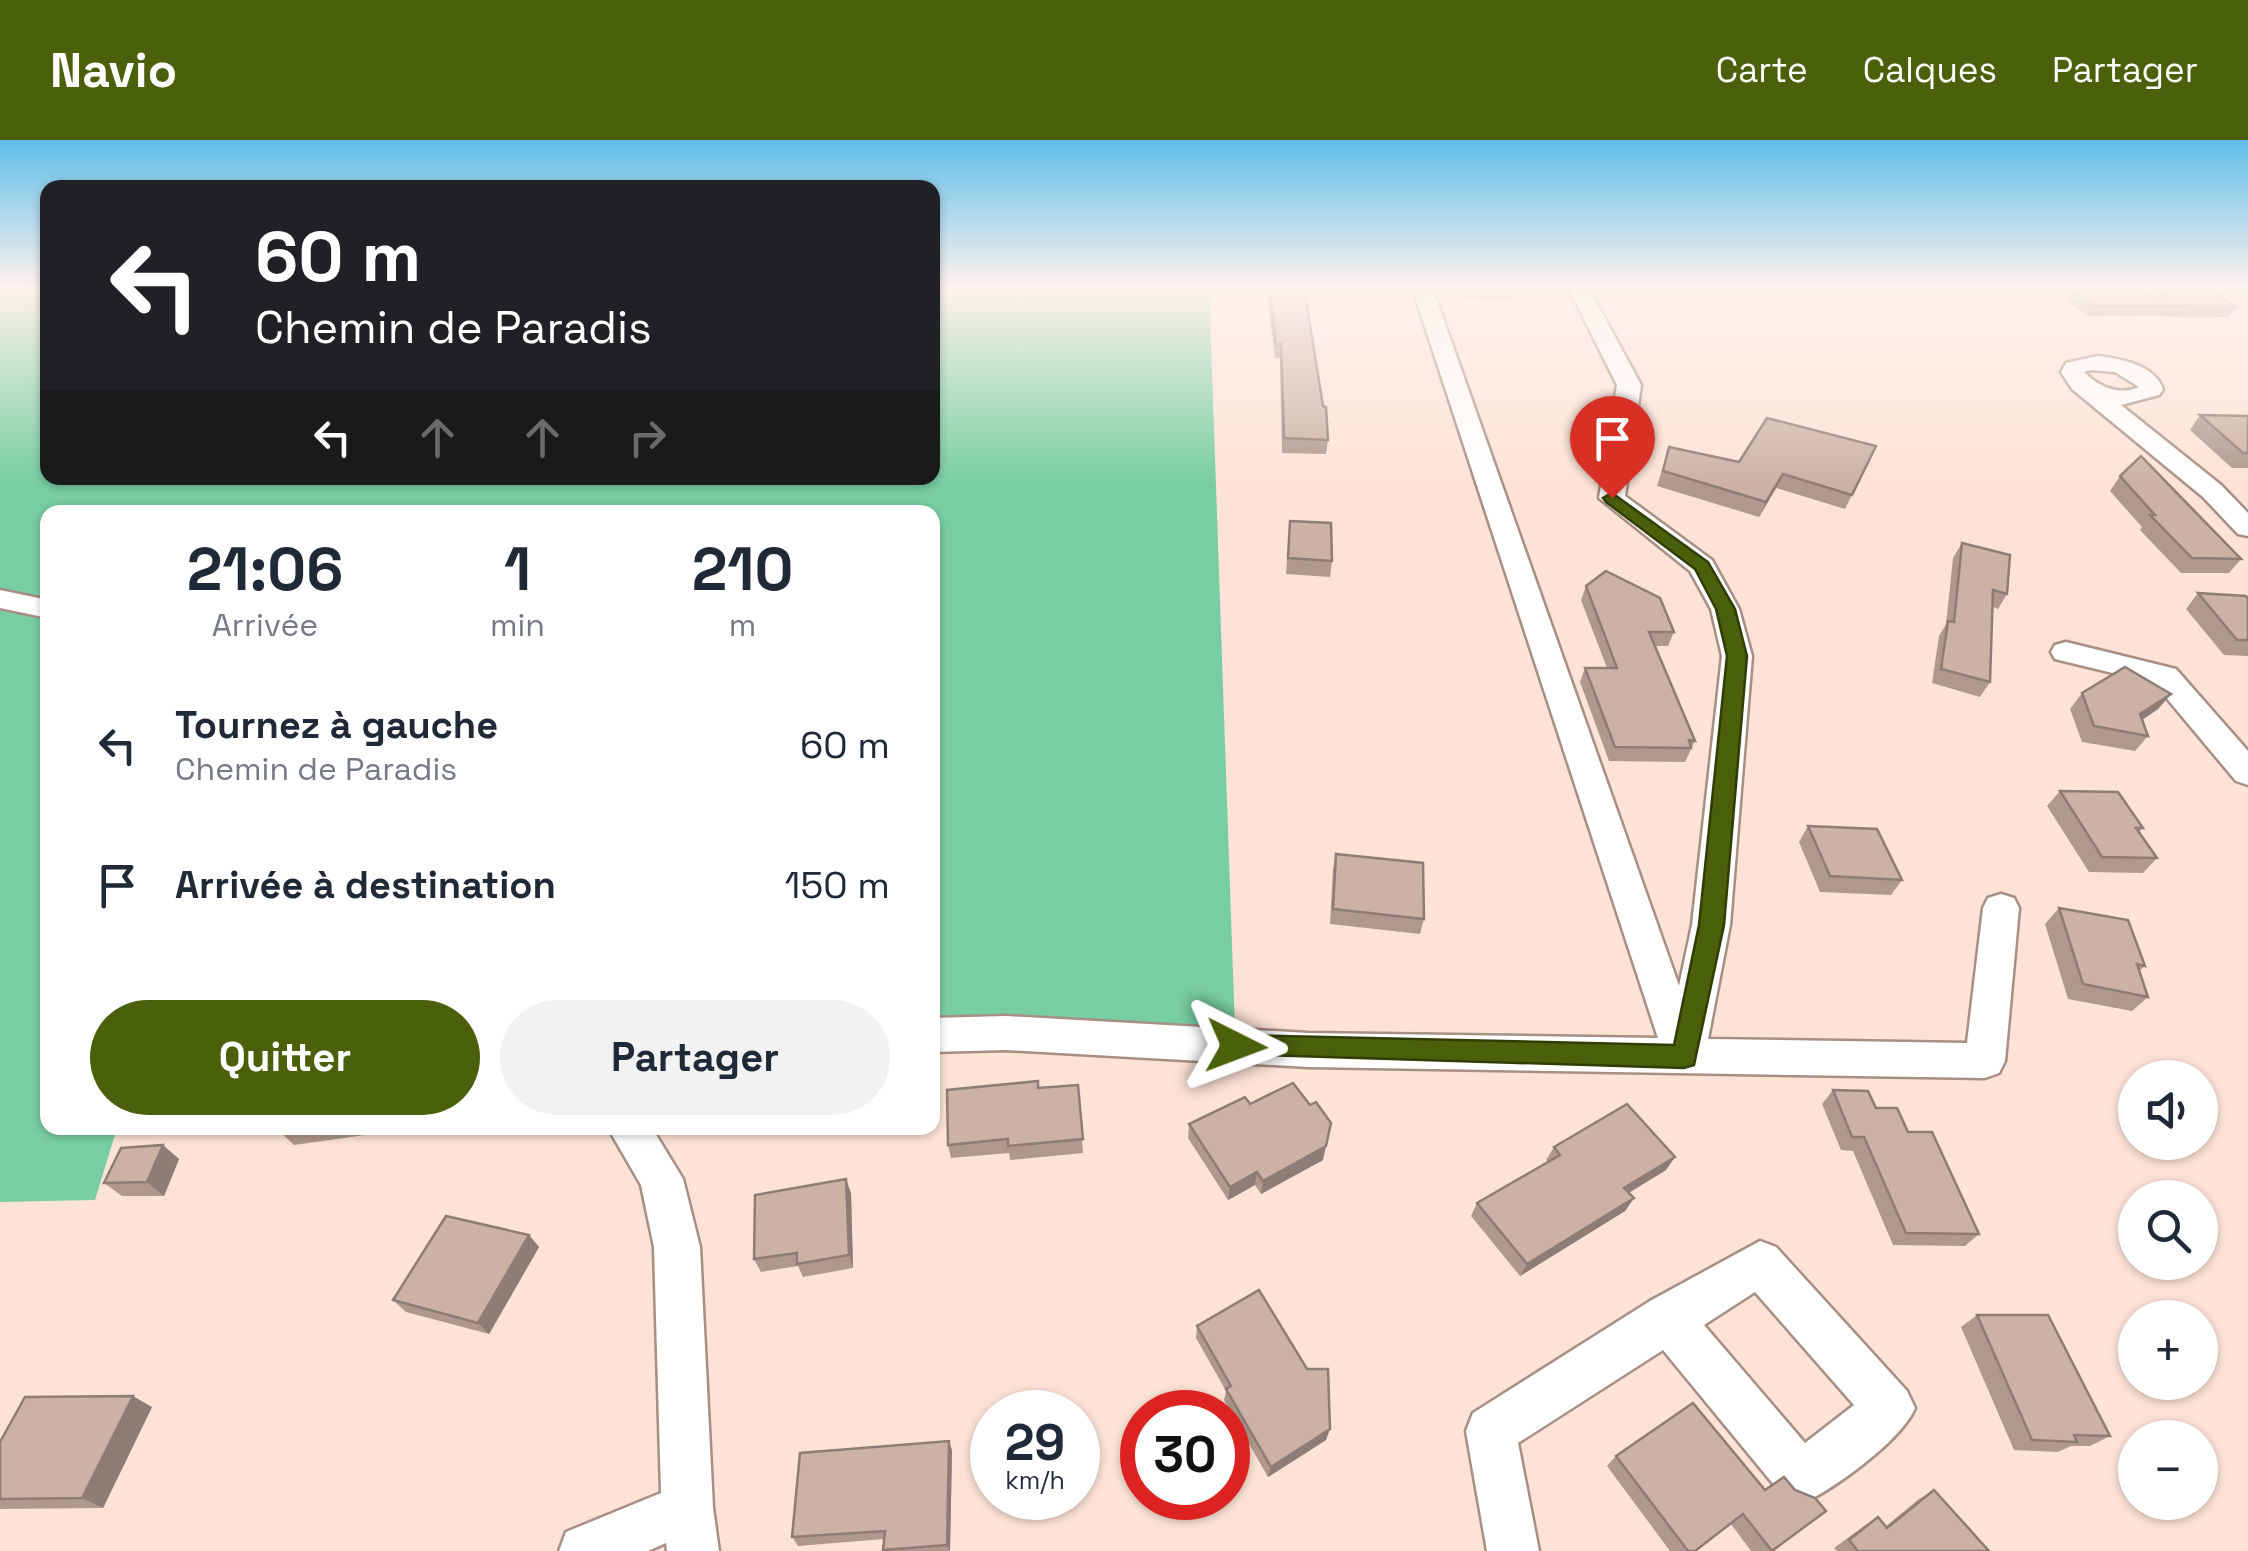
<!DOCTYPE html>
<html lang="fr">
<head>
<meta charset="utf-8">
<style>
	:root { --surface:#fff; --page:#f2f2f3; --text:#1f2937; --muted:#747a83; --accent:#4a600a }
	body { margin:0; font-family:"Space Grotesk",sans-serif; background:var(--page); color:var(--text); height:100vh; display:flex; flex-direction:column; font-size:38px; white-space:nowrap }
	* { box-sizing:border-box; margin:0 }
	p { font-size:32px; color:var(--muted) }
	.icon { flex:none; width:55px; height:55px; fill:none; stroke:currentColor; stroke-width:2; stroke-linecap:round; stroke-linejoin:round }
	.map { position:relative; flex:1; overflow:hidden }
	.drawer { position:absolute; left:40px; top:365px; width:900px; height:630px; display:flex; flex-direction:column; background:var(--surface); border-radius:20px; box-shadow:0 2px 8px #0004 }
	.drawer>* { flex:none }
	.banner { position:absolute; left:40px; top:40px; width:900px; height:305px; border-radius:20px; box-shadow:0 2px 8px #0004; background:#202124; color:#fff; overflow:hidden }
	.fabs { position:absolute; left:2118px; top:920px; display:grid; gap:20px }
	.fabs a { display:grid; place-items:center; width:100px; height:100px; border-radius:50%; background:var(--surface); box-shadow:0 2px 8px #0004; font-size:50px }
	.speed { position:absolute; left:970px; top:1250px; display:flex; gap:20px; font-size:50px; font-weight:700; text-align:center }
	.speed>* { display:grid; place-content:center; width:130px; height:130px; border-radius:50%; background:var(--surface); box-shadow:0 2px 8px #0004; line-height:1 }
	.speed small { font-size:25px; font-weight:400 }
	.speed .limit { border:15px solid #d22; background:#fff; color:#111 }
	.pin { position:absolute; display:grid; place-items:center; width:85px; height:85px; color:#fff; margin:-102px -42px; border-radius:50% 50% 50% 0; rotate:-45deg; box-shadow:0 0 10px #0007 }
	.pin .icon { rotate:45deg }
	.me { position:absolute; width:110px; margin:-55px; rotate:93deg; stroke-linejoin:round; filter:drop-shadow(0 0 8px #0008) }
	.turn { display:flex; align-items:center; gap:35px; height:210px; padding:0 50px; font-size:45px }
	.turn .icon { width:130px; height:130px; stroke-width:2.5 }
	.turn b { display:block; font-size:70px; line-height:85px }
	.lanes { display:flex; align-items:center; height:95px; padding:0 50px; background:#0003; justify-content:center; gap:50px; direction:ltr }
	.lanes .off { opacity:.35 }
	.eta { display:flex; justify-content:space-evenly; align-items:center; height:170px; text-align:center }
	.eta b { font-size:60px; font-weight:700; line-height:70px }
	.action { display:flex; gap:20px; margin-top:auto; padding:20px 50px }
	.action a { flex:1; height:115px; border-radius:60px; background:var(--accent); color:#fff; font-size:40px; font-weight:700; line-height:115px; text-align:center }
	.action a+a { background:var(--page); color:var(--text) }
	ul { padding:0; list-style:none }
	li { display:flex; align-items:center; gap:30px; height:140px; padding:0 50px }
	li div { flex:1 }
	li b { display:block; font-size:38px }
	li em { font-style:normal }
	header { display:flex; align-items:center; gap:60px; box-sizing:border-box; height:140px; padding:0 50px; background:var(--accent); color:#fff }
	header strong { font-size:48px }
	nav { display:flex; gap:55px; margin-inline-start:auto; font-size:35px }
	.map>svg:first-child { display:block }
	.green { fill:#78cea2 }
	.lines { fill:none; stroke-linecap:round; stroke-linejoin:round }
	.minor-casing { stroke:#a78f83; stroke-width:5 }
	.minor { fill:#fff; fill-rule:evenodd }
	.wall { fill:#af998e }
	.shaded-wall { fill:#8e7d74 }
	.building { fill:#cbb2a5; stroke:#8e7d74; stroke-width:2.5 }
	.route { fill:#4a600a; stroke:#303e06; stroke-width:2.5 }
</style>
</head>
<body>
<header>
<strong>Navio</strong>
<nav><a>Carte</a><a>Calques</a><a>Partager</a></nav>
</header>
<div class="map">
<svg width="2248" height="1411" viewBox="0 0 2248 1411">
	<rect width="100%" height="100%" fill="#fde3d6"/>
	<!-- green -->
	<polygon class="green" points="0,147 47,147 48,338 932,338 933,147 1209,147 1235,890 933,882 932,372 48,372 48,988 117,988 95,1060 0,1062"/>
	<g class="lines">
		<!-- minor casing -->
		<g class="minor-casing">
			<g id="minor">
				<polygon points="1412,147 1432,147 1679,846 1692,785 1722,516 1711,469 1690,431 1599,358 1617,245 1568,147 1588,147 1641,245 1625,356 1712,420 1739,469 1752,516 1730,785 1708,899 1967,903 1983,768 1988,758 2001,754 2014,758 2019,768 2005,921 1999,933 1985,938 1308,927 1006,910 932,912 932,878 1006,876 1308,893 1658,898"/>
				<path d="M2098 216C2121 219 2156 225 2163 250L2159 255 2121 265 2221 345 2248 373V396L2238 394 2203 357 2072 249 2061 232 2066 223ZM2091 230 2115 232 2139 247C2119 256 2099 247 2084 232Z"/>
				<polygon points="0,450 48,460 48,478 0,468"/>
				<polygon points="2066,502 2176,529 2248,611 2248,645 2236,641 2154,543 2055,519 2051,512 2055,505"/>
				<polygon points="608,988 652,988 683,1039 700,1107 713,1368 719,1411 667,1411 666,1403 648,1411 559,1411 566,1392 661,1353 654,1107 641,1045"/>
				<path d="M1760 1101 1776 1107 1907 1251 1915 1268C1902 1300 1833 1350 1801 1364L1783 1356 1663 1210 1518 1303 1539 1411H1487L1466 1291 1473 1273 1650 1161ZM1755 1152 1854 1265 1805 1303 1704 1185Z"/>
			</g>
		</g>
		<!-- minor -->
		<use href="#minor" class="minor"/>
	</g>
	<!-- wall -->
	<g class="wall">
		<polygon points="1266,147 1304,147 1328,300 1326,314 1282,313 1280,218 1275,218"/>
		<polygon points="1455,147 1513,147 1511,159 1460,158"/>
		<polygon points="2050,147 2137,147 2158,160 2161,158 2149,147 2208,147 2236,167 2229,177 2087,176"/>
		<polygon points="2200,275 2248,276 2248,328 2232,328 2190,290"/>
		<polygon points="1876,306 1845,369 1776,348 1759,377 1657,346 1669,307 1739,322"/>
		<polygon points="2120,336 2241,419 2229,433 2181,433 2140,390 2142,387 2110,351"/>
		<polygon points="1290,381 1332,421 1330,437 1286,434"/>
		<polygon points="1962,403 2007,454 1998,469 1993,467 1990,542 1980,557 1932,543 1939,496 1946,484 1953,418"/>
		<polygon points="1586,446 1674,492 1668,506 1655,506 1695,601 1685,622 1609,621 1580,542 1585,528 1607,528 1581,460"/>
		<polygon points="2198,453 2248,458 2248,516 2224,515 2186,469"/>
		<polygon points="2082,553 2171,554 2158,569 2142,580 2148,596 2135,611 2082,602 2070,569"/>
		<polygon points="2060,651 2143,688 2139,692 2157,718 2143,733 2089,732 2047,666"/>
		<polygon points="1808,686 1902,740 1891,755 1820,752 1799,702"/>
		<polygon points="1336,714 1424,779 1420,794 1330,784 1333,729"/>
		<polygon points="2059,768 2145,826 2139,831 2148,857 2132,871 2068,859 2045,784"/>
		<polygon points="1078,945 1083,1013 1010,1020 1009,1013 951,1018 948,1005 1038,948"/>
		<polygon points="1833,950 1876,968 1908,992 1979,1094 1965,1106 1893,1105 1853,1011 1841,1010 1822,964"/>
		<polygon points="1250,964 1323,1020 1261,1054 1255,1045 1228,1060 1188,998 1189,984"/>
		<polygon points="282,988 374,988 372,994 294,1005 280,992"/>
		<polygon points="1554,1007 1666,1030 1629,1053 1634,1058 1625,1071 1520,1136 1471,1076 1477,1063 1548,1022 1546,1020"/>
		<polygon points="179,1019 164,1056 122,1056 104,1043"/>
		<polygon points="851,1053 853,1128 803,1137 798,1126 761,1132 754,1119"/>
		<polygon points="529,1095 539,1107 489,1194 406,1172 393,1160"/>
		<polygon points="1977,1175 2110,1296 2090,1306 2071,1306 2058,1312 2014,1310 1961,1187"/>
		<polygon points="1197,1186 1326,1300 1268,1337 1224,1260 1226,1251 1196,1198"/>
		<polygon points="1693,1263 1772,1411 1751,1411 1731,1384 1695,1411 1670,1411 1607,1326 1616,1316"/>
		<polygon points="152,1267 103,1368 0,1369 0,1302"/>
		<polygon points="949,1301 952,1311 950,1411 884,1411 884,1399 798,1406 792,1397"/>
		<polygon points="1934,1350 1989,1411 1837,1411 1834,1408 1864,1386 1878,1377 1886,1386 1919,1359"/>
	</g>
	<!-- shaded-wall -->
	<g class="shaded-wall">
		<polygon points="1783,334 1776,348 1759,377 1766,362"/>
		<polygon points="2171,554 2158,569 2127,590 2140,574"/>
		<polygon points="163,1005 179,1019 164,1056 147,1042"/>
		<polygon points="1326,1006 1323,1020 1261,1054 1263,1041"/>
		<polygon points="1675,1017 1666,1030 1616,1060 1624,1048"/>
		<polygon points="1257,1032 1255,1045 1228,1060 1230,1047"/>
		<polygon points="846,1039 851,1053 853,1128 849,1115"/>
		<polygon points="1634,1058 1625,1071 1520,1136 1527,1124"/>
		<polygon points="529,1095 539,1107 489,1194 478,1183"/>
		<polygon points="133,1256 152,1267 103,1368 82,1358"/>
		<polygon points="1330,1289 1326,1300 1268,1337 1271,1327"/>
		<polygon points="949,1301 952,1311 950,1411 947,1405"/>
	</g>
	<!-- building -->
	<g class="building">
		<polygon points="1269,147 1304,147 1323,266 1326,267 1328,300 1284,298 1281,204 1276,204"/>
		<polygon points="2069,147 2137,147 2158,160 2171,151 2166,147 2208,147 2236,167 2093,166"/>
		<polygon points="2200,275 2248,276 2248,313 2243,313"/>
		<polygon points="1767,278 1876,306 1852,355 1783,334 1766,362 1663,331 1669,307 1739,322"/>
		<polygon points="2141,316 2241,419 2192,418 2150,375 2155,375 2120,336"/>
		<polygon points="1290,381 1331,383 1332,421 1288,418"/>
		<polygon points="1962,403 2010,415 2007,454 1993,450 1990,542 1941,529 1948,481 1954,482"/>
		<polygon points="1606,431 1660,458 1674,492 1649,492 1695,601 1689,600 1691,608 1615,607 1585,528 1617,528 1586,446"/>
		<polygon points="2198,453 2246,456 2248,458 2248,500 2237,500"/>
		<polygon points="2125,527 2171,554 2140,574 2148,596 2094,586 2082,553"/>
		<polygon points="2060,651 2118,652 2143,688 2136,688 2157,718 2102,717"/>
		<polygon points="1808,686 1877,689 1902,740 1830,736"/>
		<polygon points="1336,714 1423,723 1424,779 1333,769"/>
		<polygon points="2059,768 2128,780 2145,826 2137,824 2148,857 2083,844"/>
		<polygon points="1038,941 1038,948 1078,945 1083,999 1008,1006 1008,999 948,1005 947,950"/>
		<polygon points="1293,943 1310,965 1316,962 1331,983 1326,1006 1263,1041 1257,1032 1230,1047 1189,984 1245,957 1250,964"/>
		<polygon points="1833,950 1868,951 1876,968 1897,968 1908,992 1932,992 1979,1094 1906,1093 1864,997 1852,997"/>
		<polygon points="1627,964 1675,1017 1624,1048 1634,1058 1527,1124 1477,1063 1560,1015 1554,1007"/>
		<polygon points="282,988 313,988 280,992"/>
		<polygon points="163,1005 147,1042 104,1043 121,1008"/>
		<polygon points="846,1039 849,1115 797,1124 797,1113 754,1119 755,1055"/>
		<polygon points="446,1076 529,1095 478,1183 393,1160"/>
		<polygon points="1259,1150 1307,1229 1328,1229 1330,1289 1271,1327 1226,1249 1231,1246 1197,1186"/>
		<polygon points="1977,1175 2048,1175 2110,1296 2074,1295 2077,1302 2032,1300"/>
		<polygon points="133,1256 82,1358 0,1359 0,1302 25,1257"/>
		<polygon points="1693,1263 1765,1350 1784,1337 1795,1350 1815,1358 1826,1371 1772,1411 1743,1374 1695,1411 1688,1411 1616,1316"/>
		<polygon points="949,1301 947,1405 883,1410 885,1391 792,1397 800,1313"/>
		<polygon points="1934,1350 1989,1411 1858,1411 1849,1400 1878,1377 1887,1388"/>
	</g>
	<!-- sky -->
	<linearGradient id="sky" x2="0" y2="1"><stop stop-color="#61bee9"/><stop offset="0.43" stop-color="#fef2ed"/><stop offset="1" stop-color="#fef2ed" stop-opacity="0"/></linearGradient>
	<rect width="2248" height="344" fill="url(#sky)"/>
	<!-- route -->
	<polygon class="route" points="1612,353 1708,422 1735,469 1747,516 1724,785 1694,925 1684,928 1227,914 1223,906 1227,898 1236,895 1674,905 1699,785 1727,516 1716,469 1695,429 1606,362 1603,358"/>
</svg>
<div class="fabs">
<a><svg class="icon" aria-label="sound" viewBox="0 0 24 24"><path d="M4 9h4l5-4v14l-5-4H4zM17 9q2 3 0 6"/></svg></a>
<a><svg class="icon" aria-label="search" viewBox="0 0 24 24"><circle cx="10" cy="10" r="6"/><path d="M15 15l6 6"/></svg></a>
<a>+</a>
<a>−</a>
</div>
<div class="speed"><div>29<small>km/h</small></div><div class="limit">30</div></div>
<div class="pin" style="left:1612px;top:358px;background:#d93025"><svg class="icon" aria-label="arrive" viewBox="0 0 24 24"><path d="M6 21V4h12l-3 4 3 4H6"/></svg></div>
<svg class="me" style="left:1236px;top:906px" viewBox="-20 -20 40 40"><path d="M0-17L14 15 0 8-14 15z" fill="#4a600a" stroke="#fff" stroke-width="4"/></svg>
<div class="banner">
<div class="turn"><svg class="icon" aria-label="left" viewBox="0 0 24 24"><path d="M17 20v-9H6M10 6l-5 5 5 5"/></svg><div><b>60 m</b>Chemin de Paradis</div></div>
<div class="lanes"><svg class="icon" aria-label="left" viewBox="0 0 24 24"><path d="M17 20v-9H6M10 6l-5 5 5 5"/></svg><svg class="icon off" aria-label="ahead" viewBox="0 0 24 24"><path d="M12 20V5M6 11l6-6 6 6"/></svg><svg class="icon off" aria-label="ahead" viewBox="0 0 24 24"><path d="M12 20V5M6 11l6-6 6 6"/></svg><svg class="icon off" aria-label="right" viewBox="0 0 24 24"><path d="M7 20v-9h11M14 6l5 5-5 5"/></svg></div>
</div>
<section class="drawer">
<div class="eta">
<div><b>21:06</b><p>Arrivée</p></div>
<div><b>1</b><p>min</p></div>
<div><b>210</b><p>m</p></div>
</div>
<ul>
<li><svg class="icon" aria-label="left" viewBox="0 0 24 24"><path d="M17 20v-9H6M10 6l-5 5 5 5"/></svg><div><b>Tournez à gauche</b><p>Chemin de Paradis</p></div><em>60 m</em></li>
<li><svg class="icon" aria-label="arrive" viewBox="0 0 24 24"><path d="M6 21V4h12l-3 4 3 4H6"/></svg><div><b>Arrivée à destination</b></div><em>150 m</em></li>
</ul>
<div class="action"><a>Quitter</a><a>Partager</a></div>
</section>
</div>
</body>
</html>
